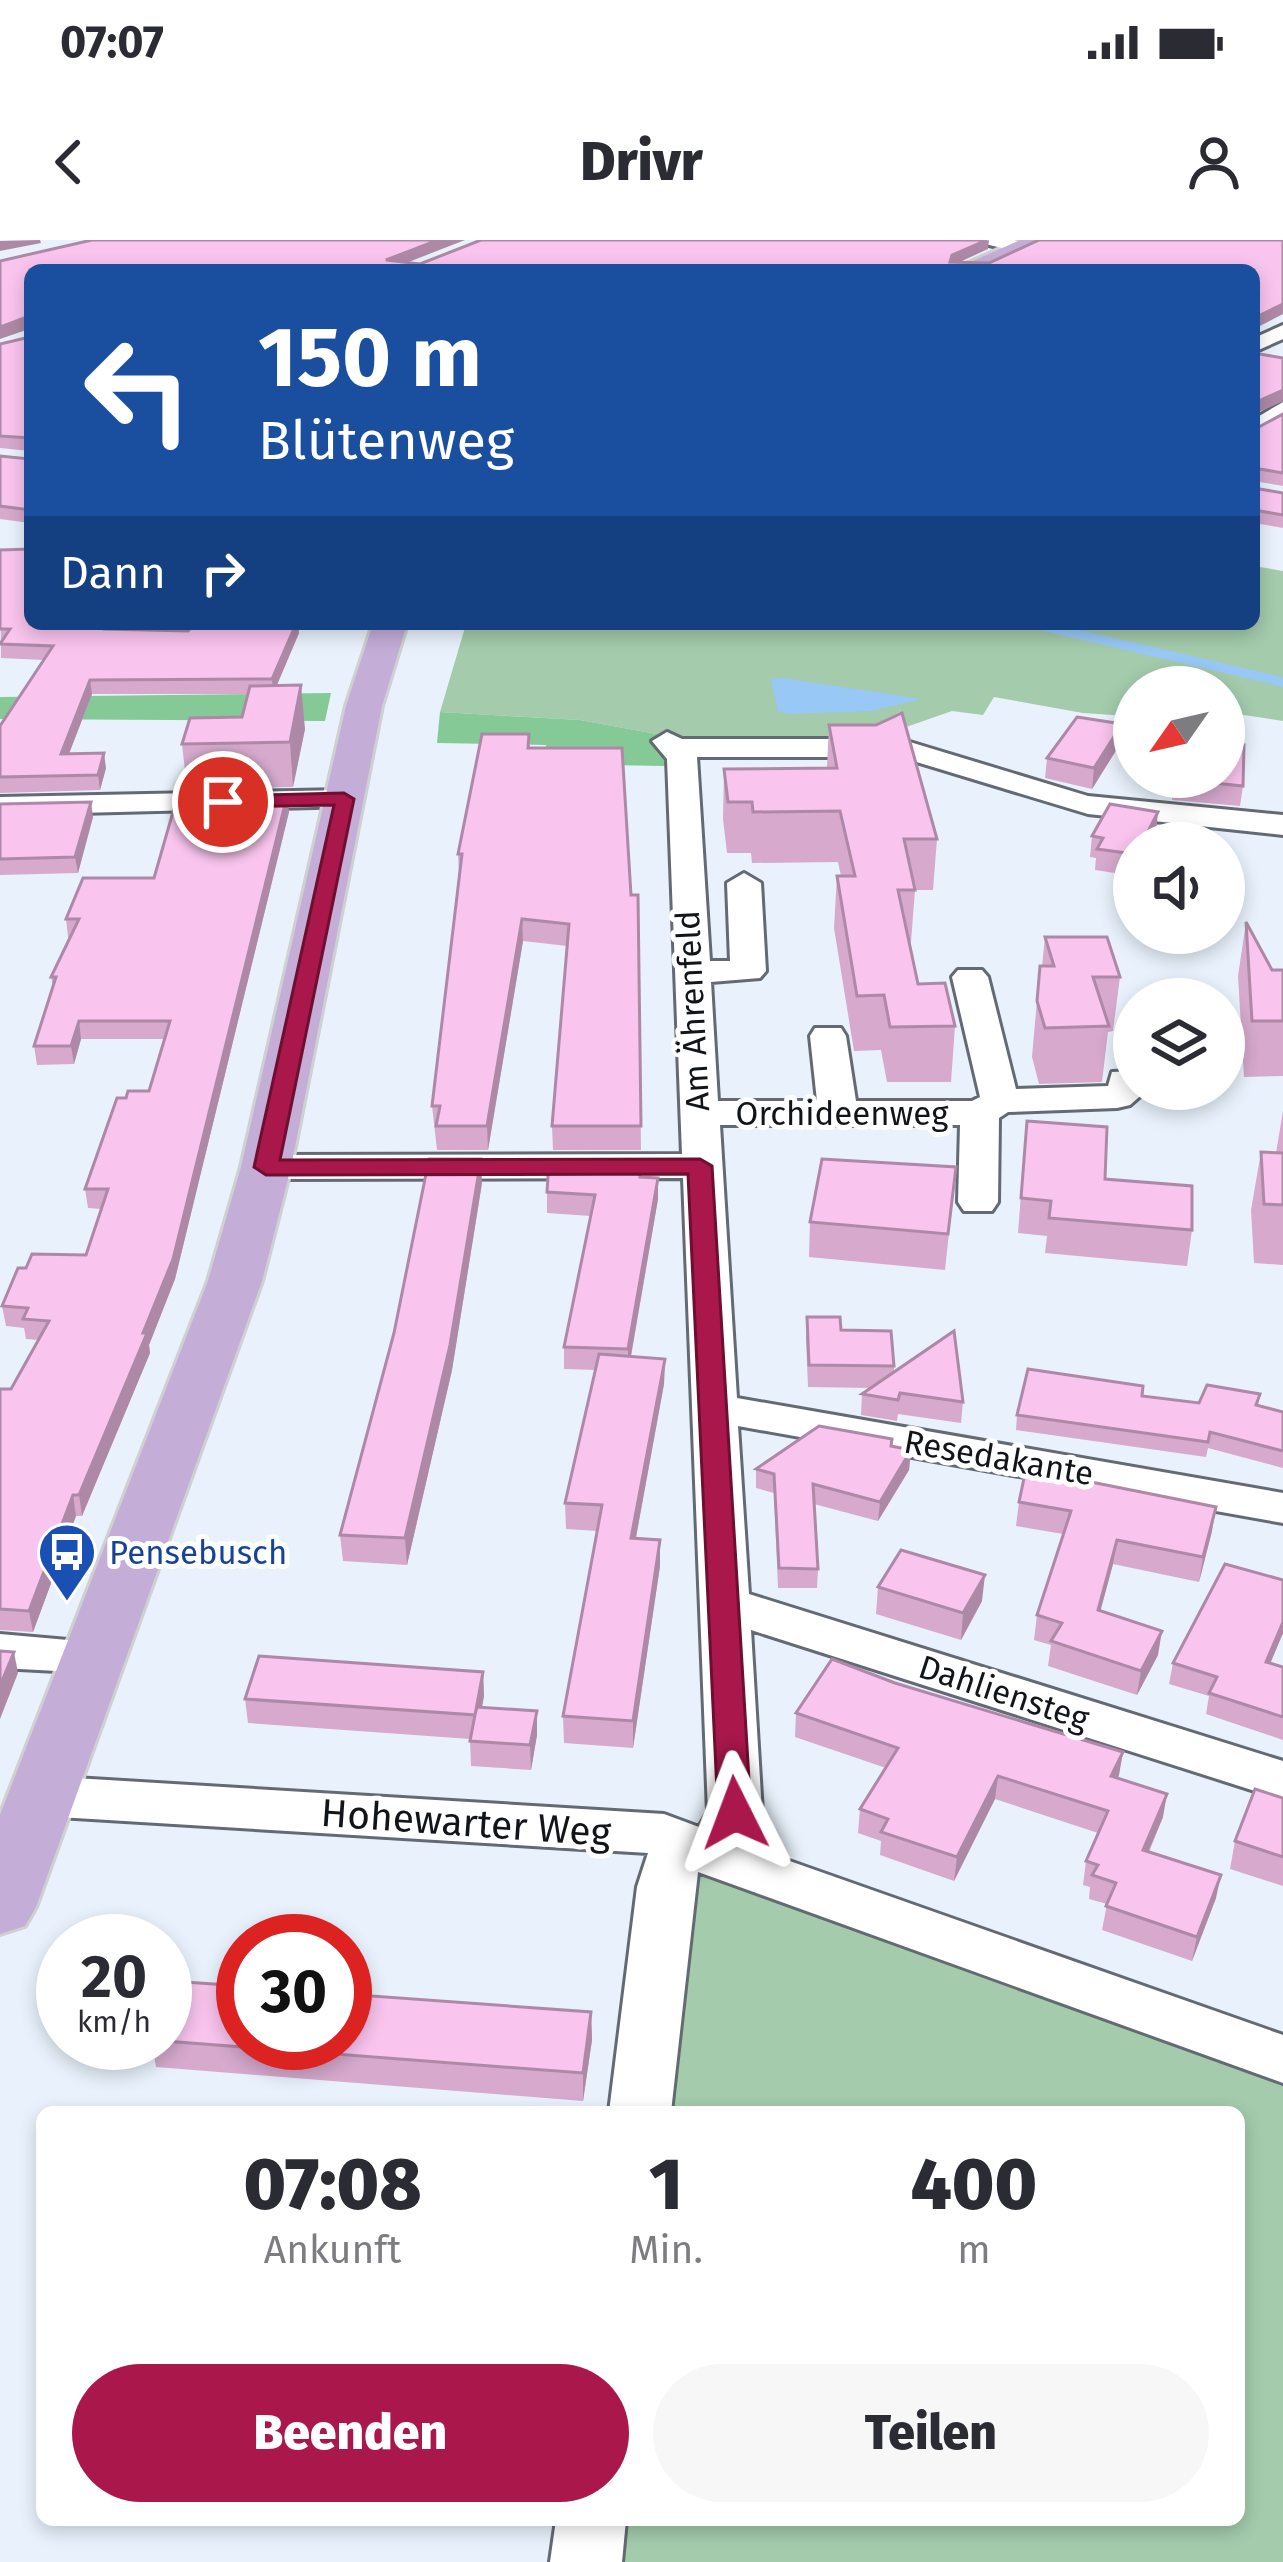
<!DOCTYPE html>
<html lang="de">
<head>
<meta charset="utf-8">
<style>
	:root { --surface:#fff; --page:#f7f7f7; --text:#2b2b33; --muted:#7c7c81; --accent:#aa174b }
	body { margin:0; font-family:"Fira Sans",sans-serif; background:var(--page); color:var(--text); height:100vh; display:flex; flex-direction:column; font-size:45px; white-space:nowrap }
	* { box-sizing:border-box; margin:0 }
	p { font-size:39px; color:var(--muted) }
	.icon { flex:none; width:66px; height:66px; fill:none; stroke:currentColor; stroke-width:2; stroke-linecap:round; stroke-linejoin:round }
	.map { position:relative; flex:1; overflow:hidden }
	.details { position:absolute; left:36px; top:1866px; width:1209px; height:420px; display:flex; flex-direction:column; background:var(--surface); border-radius:18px; box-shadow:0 6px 18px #0003 }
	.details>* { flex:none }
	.guide { position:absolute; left:24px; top:24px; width:1236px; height:366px; border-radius:18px; box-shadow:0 6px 18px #0003; background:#1a4fa0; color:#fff; overflow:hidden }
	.needle { width:78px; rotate:236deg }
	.tools { position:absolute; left:1113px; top:426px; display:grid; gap:24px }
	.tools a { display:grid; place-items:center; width:132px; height:132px; border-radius:50%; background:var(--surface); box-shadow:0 6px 18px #0003; font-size:60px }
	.speed { position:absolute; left:36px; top:1674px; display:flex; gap:24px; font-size:60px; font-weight:700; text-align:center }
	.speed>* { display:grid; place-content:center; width:156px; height:156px; border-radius:50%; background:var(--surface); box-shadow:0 6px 18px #0003; line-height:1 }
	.speed small { font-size:30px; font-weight:400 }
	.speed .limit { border:18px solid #d22; background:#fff; color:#111 }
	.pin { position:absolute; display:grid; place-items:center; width:102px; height:102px; color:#fff; margin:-51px; border:6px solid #fff; border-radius:50%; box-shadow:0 3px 12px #0007 }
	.me { position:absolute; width:132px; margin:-66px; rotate:357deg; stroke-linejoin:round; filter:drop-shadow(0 0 9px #0008) }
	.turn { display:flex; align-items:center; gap:42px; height:252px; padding:0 36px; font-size:54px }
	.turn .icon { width:156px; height:156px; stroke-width:2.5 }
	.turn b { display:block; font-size:84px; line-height:102px }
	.then { display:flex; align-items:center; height:114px; padding:0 36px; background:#0003; gap:24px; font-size:45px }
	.eta { display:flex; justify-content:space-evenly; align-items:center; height:204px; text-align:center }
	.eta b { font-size:72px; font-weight:800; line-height:84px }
	.cta { display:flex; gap:24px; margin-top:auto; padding:24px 36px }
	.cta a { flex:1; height:138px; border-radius:72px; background:var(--accent); color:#fff; font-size:48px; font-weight:800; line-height:138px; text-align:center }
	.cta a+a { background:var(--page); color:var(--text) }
	.status { display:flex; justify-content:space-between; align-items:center; height:84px; padding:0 60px; background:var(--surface); direction:ltr }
	.status svg { height:33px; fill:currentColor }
	header { display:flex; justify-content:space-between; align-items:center; height:156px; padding:0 36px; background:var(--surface); font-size:54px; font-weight:800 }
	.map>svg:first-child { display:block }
	.green { fill:#a3cbac }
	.forest { fill:#84c996 }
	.water { fill:#98c8f5 }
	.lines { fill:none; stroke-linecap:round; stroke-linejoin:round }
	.stream { stroke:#98c8f5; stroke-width:9 }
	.minor-casing { stroke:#636a73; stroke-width:6 }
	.major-casing { stroke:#cfd0d1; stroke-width:6 }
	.minor { fill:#fff; fill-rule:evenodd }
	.major { fill:#c4add7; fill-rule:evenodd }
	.wall { fill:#d6a9cd }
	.shaded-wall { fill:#ae89a7 }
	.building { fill:#f9c4ee; stroke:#ae89a7; stroke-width:3 }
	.route { fill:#aa174b; stroke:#6e0f31; stroke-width:3 }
	.labels { text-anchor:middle; stroke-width:10; stroke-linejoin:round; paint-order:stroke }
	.street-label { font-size:33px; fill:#111418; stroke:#fff }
	.transit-label { font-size:33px; fill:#164399; stroke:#fff; text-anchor:start }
	.near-street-label { font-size:39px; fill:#111418; stroke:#fff }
</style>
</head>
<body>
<div class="status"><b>07:07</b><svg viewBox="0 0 49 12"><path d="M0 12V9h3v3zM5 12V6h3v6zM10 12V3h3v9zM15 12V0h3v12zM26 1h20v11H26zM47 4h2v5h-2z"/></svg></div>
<header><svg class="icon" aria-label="back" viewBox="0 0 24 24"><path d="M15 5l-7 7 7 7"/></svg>Drivr<svg class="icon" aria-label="person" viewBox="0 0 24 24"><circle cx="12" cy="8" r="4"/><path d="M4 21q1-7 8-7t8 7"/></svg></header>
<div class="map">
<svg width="1283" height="2322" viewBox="0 0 1283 2322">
	<rect width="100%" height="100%" fill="#e9f2fc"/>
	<!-- green -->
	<g class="green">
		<polygon points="1254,326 1283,331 1283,481 1224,472 1224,447 1134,447 1134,475 1128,476 1083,473 994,457 983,475 952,471 889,493 886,498 778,498 777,503 711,503 696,496 673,497 580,480 440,472 466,384 1254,384"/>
		<polygon points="689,1628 1283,1839 1283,2322 607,2322 612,2280 1239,2280 1239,1872 656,1872"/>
	</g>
	<!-- forest -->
	<g class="forest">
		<polygon points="331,453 325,481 0,479 0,457"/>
		<polygon points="440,472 580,480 673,497 665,526 548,524 546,505 437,503"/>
	</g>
	<!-- water -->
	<polygon class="water" points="784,438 921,459 872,471 789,474 778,471 771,439"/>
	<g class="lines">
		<!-- stream -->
		<polyline class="stream" points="1034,384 1283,442"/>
		<!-- minor casing -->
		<g class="minor-casing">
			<g id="minor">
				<polygon points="968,0 1014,0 1032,7 1023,13"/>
				<polygon points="1283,85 1283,99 1254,112 1254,98"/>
				<polygon points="1283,162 1283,180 1254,197 1254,179"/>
				<polygon points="667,492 682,499 900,499 1088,556 1283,575 1283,595 1088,574 900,517 697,517 710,721 730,721 727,643 744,633 761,643 766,731 760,738 711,742 718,861 817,861 810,796 815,788 841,788 846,796 856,861 972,861 980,857 952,737 958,730 982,730 988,737 1016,849 1108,846 1112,832 1134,831 1134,849 1147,850 1130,865 1117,868 1008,872 999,878 998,962 992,971 964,971 958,962 960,885 720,885 737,1158 1283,1253 1283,1283 738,1186 749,1354 1283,1521 1283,1560 751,1390 762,1573 744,1605 1283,1795 1283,1843 698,1632 671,1872 609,1872 637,1647 648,1613 42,1576 23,1570 15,1556 23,1542 42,1536 664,1574 699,1587 708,1572 683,938 266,939 252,935 246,927 252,919 266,915 682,914 667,519 652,501"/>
				<polygon points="345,550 356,552 361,559 356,566 0,575 0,557"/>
				<polygon points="0,1394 113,1404 120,1416 113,1428 95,1433 0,1428"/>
				<polygon points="556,2280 626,2280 622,2322 550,2322"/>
			</g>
		</g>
		<!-- major casing -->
		<g class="major-casing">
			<g id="major">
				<polygon points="1020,0 1053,0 986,30 953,30"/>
				<polygon points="373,384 407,384 382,466 291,927 262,1041 36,1667 25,1686 0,1694 0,1575 208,1041 241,927 346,466"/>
			</g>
		</g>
		<!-- minor -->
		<use href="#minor" class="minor"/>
		<!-- major -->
		<use href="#major" class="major"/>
	</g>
	<!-- wall -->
	<g class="wall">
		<polygon points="30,97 30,211 0,208 0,104"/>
		<polygon points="1254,113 1283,118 1283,161 1254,174 1255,189 1283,174 1283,246 1254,241"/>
		<polygon points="0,216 30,219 30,283 0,279"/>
		<polygon points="1254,248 1283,253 1283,288 1254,283"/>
		<polygon points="0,310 116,389 188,391 194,384 298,384 299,393 277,445 305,489 293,547 187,549 182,504 242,477 248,454 92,454 69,514 106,528 100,550 0,553 0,486 44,420 1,418"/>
		<polygon points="1122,484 1120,504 1092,549 1045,538 1047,518"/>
		<polygon points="829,485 937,599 933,650 915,650 911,702 909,703 918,744 955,786 951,842 887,842 881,810 854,811 834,688 837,636 841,636 838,622 752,623 751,613 727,613 723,579 724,529 827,528"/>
		<polygon points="529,494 530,508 631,655 638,655 641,910 553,910 552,886 567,706 523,701 488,910 437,910 432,866 459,635 458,614"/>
		<polygon points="1174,537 1224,537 1243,546 1240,566 1172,560"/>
		<polygon points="0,564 93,577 78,633 0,635"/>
		<polygon points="289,572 175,1039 149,1105 150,1113 82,1276 76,1276 33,1392 0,1390 0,1149 11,1149 38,1100 26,1099 24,1088 6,1086 2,1066 26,1028 86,1015 101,969 88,968 85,949 126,858 149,851 165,799 81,799 74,824 37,825 34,806 53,747 51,737 70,697 68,697 66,679"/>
		<polygon points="1156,593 1150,603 1134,603 1134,636 1095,630 1096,618 1090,617 1092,596"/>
		<polygon points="1246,682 1272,730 1283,730 1283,836 1244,837 1238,736"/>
		<polygon points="1045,697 1120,737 1113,791 1108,792 1102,842 1039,844 1032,817 1040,726 1042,726"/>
		<polygon points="1283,871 1283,1025 1254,1023 1251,970 1261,912 1276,913"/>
		<polygon points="1024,915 1192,990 1187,1026 1045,1013 1047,996 1018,993"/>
		<polygon points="956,927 945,1030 809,1017 810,982"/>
		<polygon points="640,937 658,938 658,959 631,1117 665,1119 664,1144 636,1298 660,1326 633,1508 564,1503 563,1476 597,1291 566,1289 565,1263 596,1130 564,1129 564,1107 591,976 547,973 547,952"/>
		<polygon points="482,943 452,1130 407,1325 343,1321 340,1295"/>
		<polygon points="807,1077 841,1090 894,1126 894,1133 963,1162 961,1183 898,1174 897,1181 861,1175 862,1154 872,1148 808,1147 806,1099"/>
		<polygon points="1260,1154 1258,1165 1283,1172 1283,1228 1208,1208 1206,1217 1016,1190 1017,1175 1142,1156 1199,1163"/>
		<polygon points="911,1210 909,1230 878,1281 814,1264 818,1329 817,1348 778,1348 774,1253 756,1248 756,1229"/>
		<polygon points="1019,1262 1212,1291 1199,1342 1113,1324 1100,1371 1158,1415 1137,1455 1048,1426 1051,1405 1034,1400 1037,1375 1063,1294 1016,1286"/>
		<polygon points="1283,1340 1283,1393 1270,1423 1283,1427 1283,1500 1206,1474 1209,1456 1169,1444 1173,1423"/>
		<polygon points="878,1347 982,1361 961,1400 876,1374"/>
		<polygon points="483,1432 484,1456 482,1467 537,1495 531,1530 471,1526 470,1499 248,1483 245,1459"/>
		<polygon points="895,1443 1123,1512 1118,1538 1163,1577 1149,1612 1216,1658 1192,1721 1102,1690 1107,1664 1089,1659 1090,1647 1083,1645 1086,1621 1098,1593 995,1559 954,1641 880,1615 881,1601 858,1593 860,1569 886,1528 795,1497 796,1473"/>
		<polygon points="1283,1558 1283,1646 1230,1629 1235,1601"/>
		<polygon points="165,1755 591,1772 592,1800 583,1861 156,1827 152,1803 165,1803"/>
	</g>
	<!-- shaded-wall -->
	<g class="shaded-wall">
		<polygon points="40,0 41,3 0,11 0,1"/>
		<polygon points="438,0 465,0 388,30 386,20"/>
		<polygon points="989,0 988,9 951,26 950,30 952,15"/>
		<polygon points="1283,64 1283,74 1254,89 1254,78"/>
		<polygon points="27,77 29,89 0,99 0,87"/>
		<polygon points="1283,150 1283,161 1254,174 1254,163"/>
		<polygon points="296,384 298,384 299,393 273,454 272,439"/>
		<polygon points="90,440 92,454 63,529 61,514"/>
		<polygon points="301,445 305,489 293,547 290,502"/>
		<polygon points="1122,484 1120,504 1092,549 1094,528"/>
		<polygon points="104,513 106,528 100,550 98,535"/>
		<polygon points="287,556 289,572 175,1039 149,1105 150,1113 82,1276 79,1255 143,1093"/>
		<polygon points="91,562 93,577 78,633 75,617"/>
		<polygon points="1158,572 1156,593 1150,603 1142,603"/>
		<polygon points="522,679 523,701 488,910 487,886"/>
		<polygon points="79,781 81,799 74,824 71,806"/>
		<polygon points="481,919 482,943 452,1130 407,1325 405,1298"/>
		<polygon points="658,938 658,959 628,1132 628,1109"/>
		<polygon points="665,1119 664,1144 631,1324 631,1298"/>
		<polygon points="911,1210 909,1230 878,1281 880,1262"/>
		<polygon points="73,1255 76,1276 33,1392 29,1371"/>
		<polygon points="1216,1267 1212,1291 1199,1342 1203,1317"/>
		<polygon points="660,1300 660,1326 633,1508 633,1481"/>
		<polygon points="1117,1300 1113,1324 1094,1395 1098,1370"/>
		<polygon points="985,1335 982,1361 961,1400 963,1373"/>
		<polygon points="1283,1382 1283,1393 1262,1443 1266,1422"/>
		<polygon points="1162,1391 1158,1415 1137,1455 1141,1431"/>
		<polygon points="14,1412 18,1433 0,1479 0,1446"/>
		<polygon points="483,1432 484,1456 476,1500 475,1475"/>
		<polygon points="537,1471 537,1495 531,1530 530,1505"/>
		<polygon points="1123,1512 1119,1535 1108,1559 1111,1536"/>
		<polygon points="998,1536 995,1559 954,1641 957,1617"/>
		<polygon points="1167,1554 1163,1577 1139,1633 1143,1610"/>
		<polygon points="1221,1635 1216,1658 1192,1721 1197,1697"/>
		<polygon points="591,1772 592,1800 583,1861 583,1833"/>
	</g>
	<!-- building -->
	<g class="building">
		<polygon points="92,0 438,0 386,20 420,24 481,0 987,0 952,15 950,22 989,23 1039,0 1283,0 1283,64 1254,78 1254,30 30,30 30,79 27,77 0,87 0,21"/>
		<polygon points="30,97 30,198 0,196 0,104"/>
		<polygon points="1254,113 1283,118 1283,150 1254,163"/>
		<polygon points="1254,173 1255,189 1283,174 1283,233 1254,228"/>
		<polygon points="0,216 30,219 30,270 0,266"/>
		<polygon points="1254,248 1283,253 1283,275 1254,270"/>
		<polygon points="30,309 30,384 108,384 105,389 188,391 194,384 296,384 272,439 90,440 61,514 104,513 98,535 0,537 0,486 53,406 0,404 10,389 0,389 0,310"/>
		<polygon points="301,445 290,502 182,504 190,478 242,477 250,446"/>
		<polygon points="902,473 937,599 904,599 915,650 898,650 918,744 945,743 955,786 890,787 884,755 857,756 837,636 855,636 840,571 753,572 752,562 728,562 724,529 837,528 829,485 876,485"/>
		<polygon points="1077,477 1122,484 1094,528 1047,518"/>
		<polygon points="482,494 529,494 528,508 622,508 631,655 638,655 641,886 552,886 569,684 522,679 487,886 436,886 440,866 432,866 462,614 458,614"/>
		<polygon points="1224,504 1244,505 1243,546 1175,539 1175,537 1224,537"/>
		<polygon points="287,556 173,1019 143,1093 147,1093 79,1255 73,1255 29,1371 0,1369 0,1149 11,1149 49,1081 23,1079 28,1068 2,1066 18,1028 26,1028 32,1014 86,1015 108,949 85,949 117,858 126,858 128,851 149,851 170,781 79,781 71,806 34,806 56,737 51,737 79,679 66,679 83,638 154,638 177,558"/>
		<polygon points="91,562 75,617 0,619 0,564"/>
		<polygon points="1110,564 1158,572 1142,603 1134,603 1134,614 1097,609 1103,598 1092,596"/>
		<polygon points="1246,682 1272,730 1283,730 1283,781 1252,781"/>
		<polygon points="1045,697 1107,697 1120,737 1093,737 1109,786 1045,788 1037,761 1040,726 1054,726"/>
		<polygon points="1027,881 1107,887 1105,939 1192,946 1192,990 1049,978 1051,961 1021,958"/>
		<polygon points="1261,912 1283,913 1283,965 1264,964"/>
		<polygon points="429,919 481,919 450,1105 405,1298 340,1295 394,1093"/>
		<polygon points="822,919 956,927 948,994 810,982"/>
		<polygon points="549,921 640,921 640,937 658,938 628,1109 564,1107 595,955 547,952"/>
		<polygon points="807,1077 840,1077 841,1090 891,1091 894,1126 809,1125"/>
		<polygon points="954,1091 963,1162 900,1153 898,1160 862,1154"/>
		<polygon points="599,1114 665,1119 631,1298 660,1300 633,1481 563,1476 602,1265 565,1263"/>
		<polygon points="1028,1129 1143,1146 1142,1156 1199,1163 1207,1145 1260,1154 1256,1165 1283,1172 1283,1211 1210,1192 1208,1202 1017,1175"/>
		<polygon points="819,1186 892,1199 891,1206 911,1210 880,1262 813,1244 818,1329 779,1328 774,1234 756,1229"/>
		<polygon points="1026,1229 1216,1267 1203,1317 1117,1300 1098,1370 1162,1391 1141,1431 1051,1401 1062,1383 1037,1375 1071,1271 1019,1262"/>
		<polygon points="901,1310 985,1335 963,1373 878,1347"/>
		<polygon points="1225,1324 1283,1340 1283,1382 1266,1422 1283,1427 1283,1477 1209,1453 1217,1437 1173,1423"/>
		<polygon points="0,1411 14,1412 0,1446"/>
		<polygon points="259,1416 483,1432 475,1475 477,1467 537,1471 530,1505 470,1501 475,1475 245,1459"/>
		<polygon points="832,1419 895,1443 1123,1512 1111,1536 1167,1554 1143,1610 1221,1635 1197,1697 1106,1666 1116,1643 1092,1635 1098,1625 1086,1621 1108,1571 998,1536 957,1617 881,1592 888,1579 860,1569 898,1508 796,1473"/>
		<polygon points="1255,1549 1283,1558 1283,1617 1235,1601"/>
		<polygon points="169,1741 243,1746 243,1803 345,1803 345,1754 591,1772 583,1833 165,1801 165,1755"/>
	</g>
	<!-- route -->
	<polygon class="route" points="344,553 354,559 280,920 700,919 712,926 751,1573 746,1582 723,1582 718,1573 688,934 266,935 254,927 334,565 223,567 213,562 223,556"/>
	<!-- icons -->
	<defs>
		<g id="bus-pin" transform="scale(3)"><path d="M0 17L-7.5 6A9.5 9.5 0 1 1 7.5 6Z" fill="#1a4fb4" stroke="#fff"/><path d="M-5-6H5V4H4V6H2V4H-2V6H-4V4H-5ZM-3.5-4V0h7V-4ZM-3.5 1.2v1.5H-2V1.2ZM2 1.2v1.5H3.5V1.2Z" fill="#fff"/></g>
	</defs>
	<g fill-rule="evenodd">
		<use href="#bus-pin" x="67" y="1312"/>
	</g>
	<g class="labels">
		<!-- street labels -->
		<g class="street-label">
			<text transform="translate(692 771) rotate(-93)" y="12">Am Ährenfeld</text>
			<text x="842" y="885">Orchideenweg</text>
			<text transform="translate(999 1217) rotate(10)" y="12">Resedakante</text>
			<text transform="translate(1004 1452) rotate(18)" y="12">Dahliensteg</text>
		</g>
		<!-- transit labels -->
		<g class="transit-label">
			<text x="109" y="1324">Pensebusch</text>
		</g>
		<!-- near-street labels -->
		<g class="near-street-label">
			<text transform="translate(466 1582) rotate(4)" y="14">Hohewarter Weg</text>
		</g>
	</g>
</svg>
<div class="tools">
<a><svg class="needle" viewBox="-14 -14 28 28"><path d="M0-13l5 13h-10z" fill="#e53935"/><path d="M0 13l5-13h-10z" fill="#7c7c81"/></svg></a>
<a><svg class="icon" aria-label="sound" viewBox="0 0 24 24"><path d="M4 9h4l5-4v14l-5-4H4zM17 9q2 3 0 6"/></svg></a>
<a><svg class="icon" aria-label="layers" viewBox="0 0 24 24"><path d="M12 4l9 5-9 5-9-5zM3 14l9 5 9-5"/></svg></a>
</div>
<div class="speed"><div>20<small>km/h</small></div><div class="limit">30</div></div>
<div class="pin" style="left:223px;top:562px;background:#d93025"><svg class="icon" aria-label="arrive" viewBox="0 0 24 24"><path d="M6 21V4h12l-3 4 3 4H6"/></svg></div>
<svg class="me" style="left:735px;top:1573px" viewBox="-20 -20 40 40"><path d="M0-17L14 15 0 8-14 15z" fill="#aa174b" stroke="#fff" stroke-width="4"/></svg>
<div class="guide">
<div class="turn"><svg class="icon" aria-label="left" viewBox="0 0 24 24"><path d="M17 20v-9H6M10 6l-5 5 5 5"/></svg><div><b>150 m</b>Blütenweg</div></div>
<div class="then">Dann<svg class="icon" aria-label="right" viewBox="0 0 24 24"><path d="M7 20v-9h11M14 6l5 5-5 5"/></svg></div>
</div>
<section class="details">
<div class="eta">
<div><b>07:08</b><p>Ankunft</p></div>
<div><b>1</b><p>Min.</p></div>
<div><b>400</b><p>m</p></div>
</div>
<div class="cta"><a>Beenden</a><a>Teilen</a></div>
</section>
</div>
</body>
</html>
